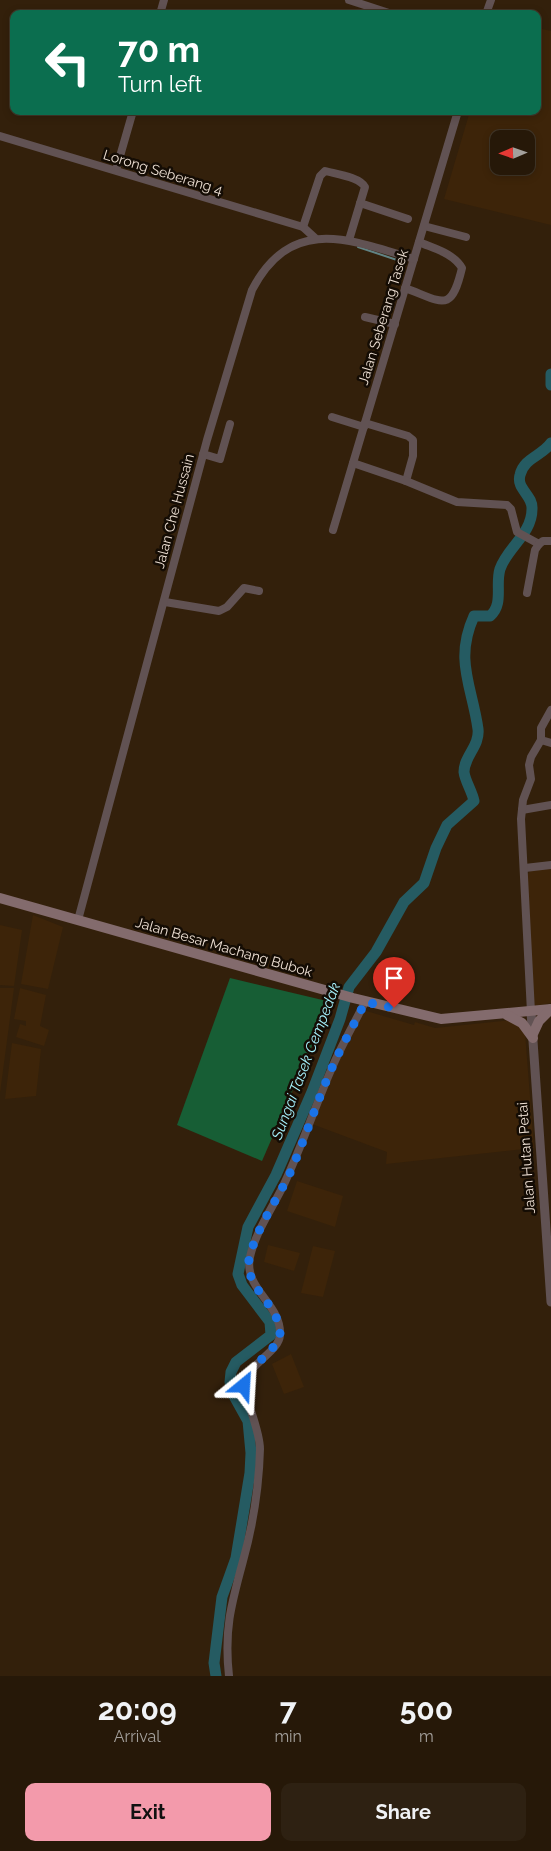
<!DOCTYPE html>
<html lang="en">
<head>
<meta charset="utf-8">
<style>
	:root { --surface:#261808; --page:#2e2112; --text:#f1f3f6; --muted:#a4a09c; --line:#423729; --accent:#f39aab }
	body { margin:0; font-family:Raleway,sans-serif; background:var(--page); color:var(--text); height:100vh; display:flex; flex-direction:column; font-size:19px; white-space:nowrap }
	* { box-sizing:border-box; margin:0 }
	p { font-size:16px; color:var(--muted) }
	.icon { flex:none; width:28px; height:28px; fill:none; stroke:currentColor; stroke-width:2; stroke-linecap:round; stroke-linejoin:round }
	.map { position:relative; height:1676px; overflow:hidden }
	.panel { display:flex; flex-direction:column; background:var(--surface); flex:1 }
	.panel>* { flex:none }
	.top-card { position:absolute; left:10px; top:10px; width:531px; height:105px; border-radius:10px; box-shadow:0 2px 8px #0003,0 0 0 1px var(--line); background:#0b6e4f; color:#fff; overflow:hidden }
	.needle { width:32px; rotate:268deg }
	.fabs { position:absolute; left:490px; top:130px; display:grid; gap:10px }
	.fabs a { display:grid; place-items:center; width:45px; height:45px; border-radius:10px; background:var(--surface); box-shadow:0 2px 8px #0003,0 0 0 1px var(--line); font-size:25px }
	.pin { position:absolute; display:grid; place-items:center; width:42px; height:42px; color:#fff; margin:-51px -21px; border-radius:50% 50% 50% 0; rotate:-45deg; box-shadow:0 0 5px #0007 }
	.pin .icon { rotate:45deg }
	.me { position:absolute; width:55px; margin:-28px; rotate:27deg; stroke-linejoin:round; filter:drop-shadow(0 0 4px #0008) }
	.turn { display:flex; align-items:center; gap:18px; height:105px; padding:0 25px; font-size:22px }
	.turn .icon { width:65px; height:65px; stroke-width:2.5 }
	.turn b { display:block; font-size:35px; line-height:42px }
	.eta { display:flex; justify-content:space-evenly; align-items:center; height:85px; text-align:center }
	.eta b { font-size:30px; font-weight:700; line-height:35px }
	.action { display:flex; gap:10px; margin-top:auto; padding:10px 25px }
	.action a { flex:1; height:58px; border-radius:10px; background:var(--accent); color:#111; font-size:20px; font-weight:700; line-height:58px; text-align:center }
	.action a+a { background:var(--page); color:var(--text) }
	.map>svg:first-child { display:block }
	.built { fill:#3d2409; fill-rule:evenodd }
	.forest { fill:#175e35 }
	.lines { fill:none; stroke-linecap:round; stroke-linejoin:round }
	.stream { stroke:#618384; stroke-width:2 }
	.river { stroke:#255b62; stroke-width:11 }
	.minor { stroke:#615253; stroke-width:8 }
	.tertiary { stroke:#615253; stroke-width:9 }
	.secondary { stroke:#836b6d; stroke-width:10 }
	.route { stroke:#1a73e8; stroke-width:9; stroke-dasharray:0 16.2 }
	.labels { text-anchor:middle; stroke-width:5; stroke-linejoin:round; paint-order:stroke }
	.street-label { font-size:14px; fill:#eee0d4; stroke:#140c04 }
	.water-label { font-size:15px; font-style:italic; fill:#a6f2fd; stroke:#140c04 }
</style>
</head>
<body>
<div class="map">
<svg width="551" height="1676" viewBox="0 0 551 1676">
	<rect width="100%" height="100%" fill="#33200b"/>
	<!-- built -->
	<g class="built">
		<path d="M538 28 551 31V225L444 199 470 111H538ZM499 139H526V166H499Z"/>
		<polygon points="551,868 551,1003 534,1006 527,875 531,870"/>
		<polygon points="33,915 63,927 48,989 21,984"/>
		<polygon points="0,925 22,930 14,986 0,985"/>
		<polygon points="0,988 14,988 0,1093"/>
		<polygon points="20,988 46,995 40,1026 49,1030 44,1046 16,1037 20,1024 26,1026 26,1021 14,1019"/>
		<polygon points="363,1010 414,1025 415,1022 435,1028 512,1020 525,1033 534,1148 386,1164 387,1152 312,1124 337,1057"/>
		<polygon points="12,1043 41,1049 36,1096 5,1099"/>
		<polygon points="297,1181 343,1196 335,1227 287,1211"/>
		<polygon points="268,1245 300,1253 294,1271 264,1262"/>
		<polygon points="313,1246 335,1251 323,1297 301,1293"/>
		<polygon points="291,1354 304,1387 284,1394 272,1364"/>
	</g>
	<!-- forest -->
	<polygon class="forest" points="230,978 331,1002 262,1161 177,1125"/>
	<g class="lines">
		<!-- stream -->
		<polyline class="stream" points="358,247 403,262"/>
		<!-- river -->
		<g class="river">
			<polyline points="551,374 551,385"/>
			<path d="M216 1676 214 1663 222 1597 236 1558 250 1473 251 1453 248 1421 233 1394 230 1382 231 1372 236 1362 271 1335 270 1322 242 1285 238 1274 248 1227 276 1175 312 1092 340 1019 349 987 376 952 404 902 424 883 436 848 447 825 474 801C472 791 465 781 464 772 464 756 480 746 478 729 472 686 454 660 474 616H490C504 604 495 585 500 569 507 548 532 534 532 509 533 495 516 489 520 475 524 458 542 456 551 443"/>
		</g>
		<!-- minor -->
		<g class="minor">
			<polyline points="349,0 392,14"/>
			<polyline points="160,14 164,0"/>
			<polyline points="486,14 491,0"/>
			<polyline points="0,136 303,227 315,238"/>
			<polyline points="116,170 133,111"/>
			<polyline points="360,203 408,219"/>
			<polyline points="424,226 466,237"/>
			<path d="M303 227 320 176 325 171C336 174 360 177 365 187L349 240"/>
			<path d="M405 288C443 302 451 314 462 268 453 253 435 249 419 242"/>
			<polyline points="365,317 395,324"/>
			<polyline points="332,417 364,427"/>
			<polyline points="365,423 408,436 413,440 413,456 406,481"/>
			<polyline points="203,454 220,459 230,424"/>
			<polyline points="353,463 406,481 457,502 507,505 511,509 517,532 539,544"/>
			<polyline points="333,530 458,111"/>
			<polyline points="539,544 543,541 551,541"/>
			<polyline points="527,593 535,550 539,544"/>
			<polyline points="165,602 219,611 227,607 244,588 259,591"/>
			<polyline points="541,740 551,743"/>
			<polyline points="522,810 551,805"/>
			<polyline points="525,868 551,865"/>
			<path d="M78 920 207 440 252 290C291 215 349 239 414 259"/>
			<polyline points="531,1012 521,819 523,800 531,779 529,765 531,757 541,740 541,728 551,710"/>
			<path d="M229 1676C224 1630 231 1605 243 1561 253 1525 259 1486 260 1449 260 1428 243 1396 245 1383 249 1363 279 1352 280 1335 282 1304 243 1289 250 1257 256 1230 274 1206 285 1182 302 1145 315 1107 331 1070 341 1046 354 1024 365 1002"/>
		</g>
		<!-- tertiary -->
		<polyline class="tertiary" points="531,1012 551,1302"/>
		<!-- secondary -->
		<g class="secondary">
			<polyline points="0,898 353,998 441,1019 551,1009"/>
			<polyline points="507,1015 522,1023 533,1038"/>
			<polyline points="533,1034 539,1021 551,1009"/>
		</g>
	</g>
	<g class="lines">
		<!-- route -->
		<path class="route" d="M244 1386C249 1364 280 1348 280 1334 280 1303 241 1287 250 1255 258 1226 277 1200 290 1173 305 1139 316 1104 331 1070 341 1047 354 1025 365 1002L394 1008"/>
	</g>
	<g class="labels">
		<!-- street labels -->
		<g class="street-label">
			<text transform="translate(163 172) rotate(17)" y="5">Lorong Seberang 4</text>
			<text transform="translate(383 317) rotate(-73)" y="5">Jalan Seberang Tasek</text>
			<text transform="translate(174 511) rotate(-75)" y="5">Jalan Che Hussain</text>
			<text transform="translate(224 947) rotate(16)" y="5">Jalan Besar Machang Bubok</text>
			<text transform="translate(526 1158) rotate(-94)" y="5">Jalan Hutan Petai</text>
		</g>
		<!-- water labels -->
		<g class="water-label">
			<text transform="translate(306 1061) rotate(-69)" y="5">Sungai Tasek Cempedak</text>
		</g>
	</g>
</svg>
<div class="fabs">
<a><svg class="needle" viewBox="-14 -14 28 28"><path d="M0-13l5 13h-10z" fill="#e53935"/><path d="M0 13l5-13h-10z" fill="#a4a09c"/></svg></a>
</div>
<div class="pin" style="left:394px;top:1008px;background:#d93025"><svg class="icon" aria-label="arrive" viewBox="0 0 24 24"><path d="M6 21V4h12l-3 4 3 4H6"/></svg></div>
<svg class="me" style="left:244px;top:1386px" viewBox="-20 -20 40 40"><path d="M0-17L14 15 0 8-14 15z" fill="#1a73e8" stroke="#fff" stroke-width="4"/></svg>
<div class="top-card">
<div class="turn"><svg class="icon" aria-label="left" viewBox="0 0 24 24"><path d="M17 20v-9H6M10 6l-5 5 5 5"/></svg><div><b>70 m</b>Turn left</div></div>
</div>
</div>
<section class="panel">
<div class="eta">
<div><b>20:09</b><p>Arrival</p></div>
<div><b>7</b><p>min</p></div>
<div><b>500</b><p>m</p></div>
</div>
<div class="action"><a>Exit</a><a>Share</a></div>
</section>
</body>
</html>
